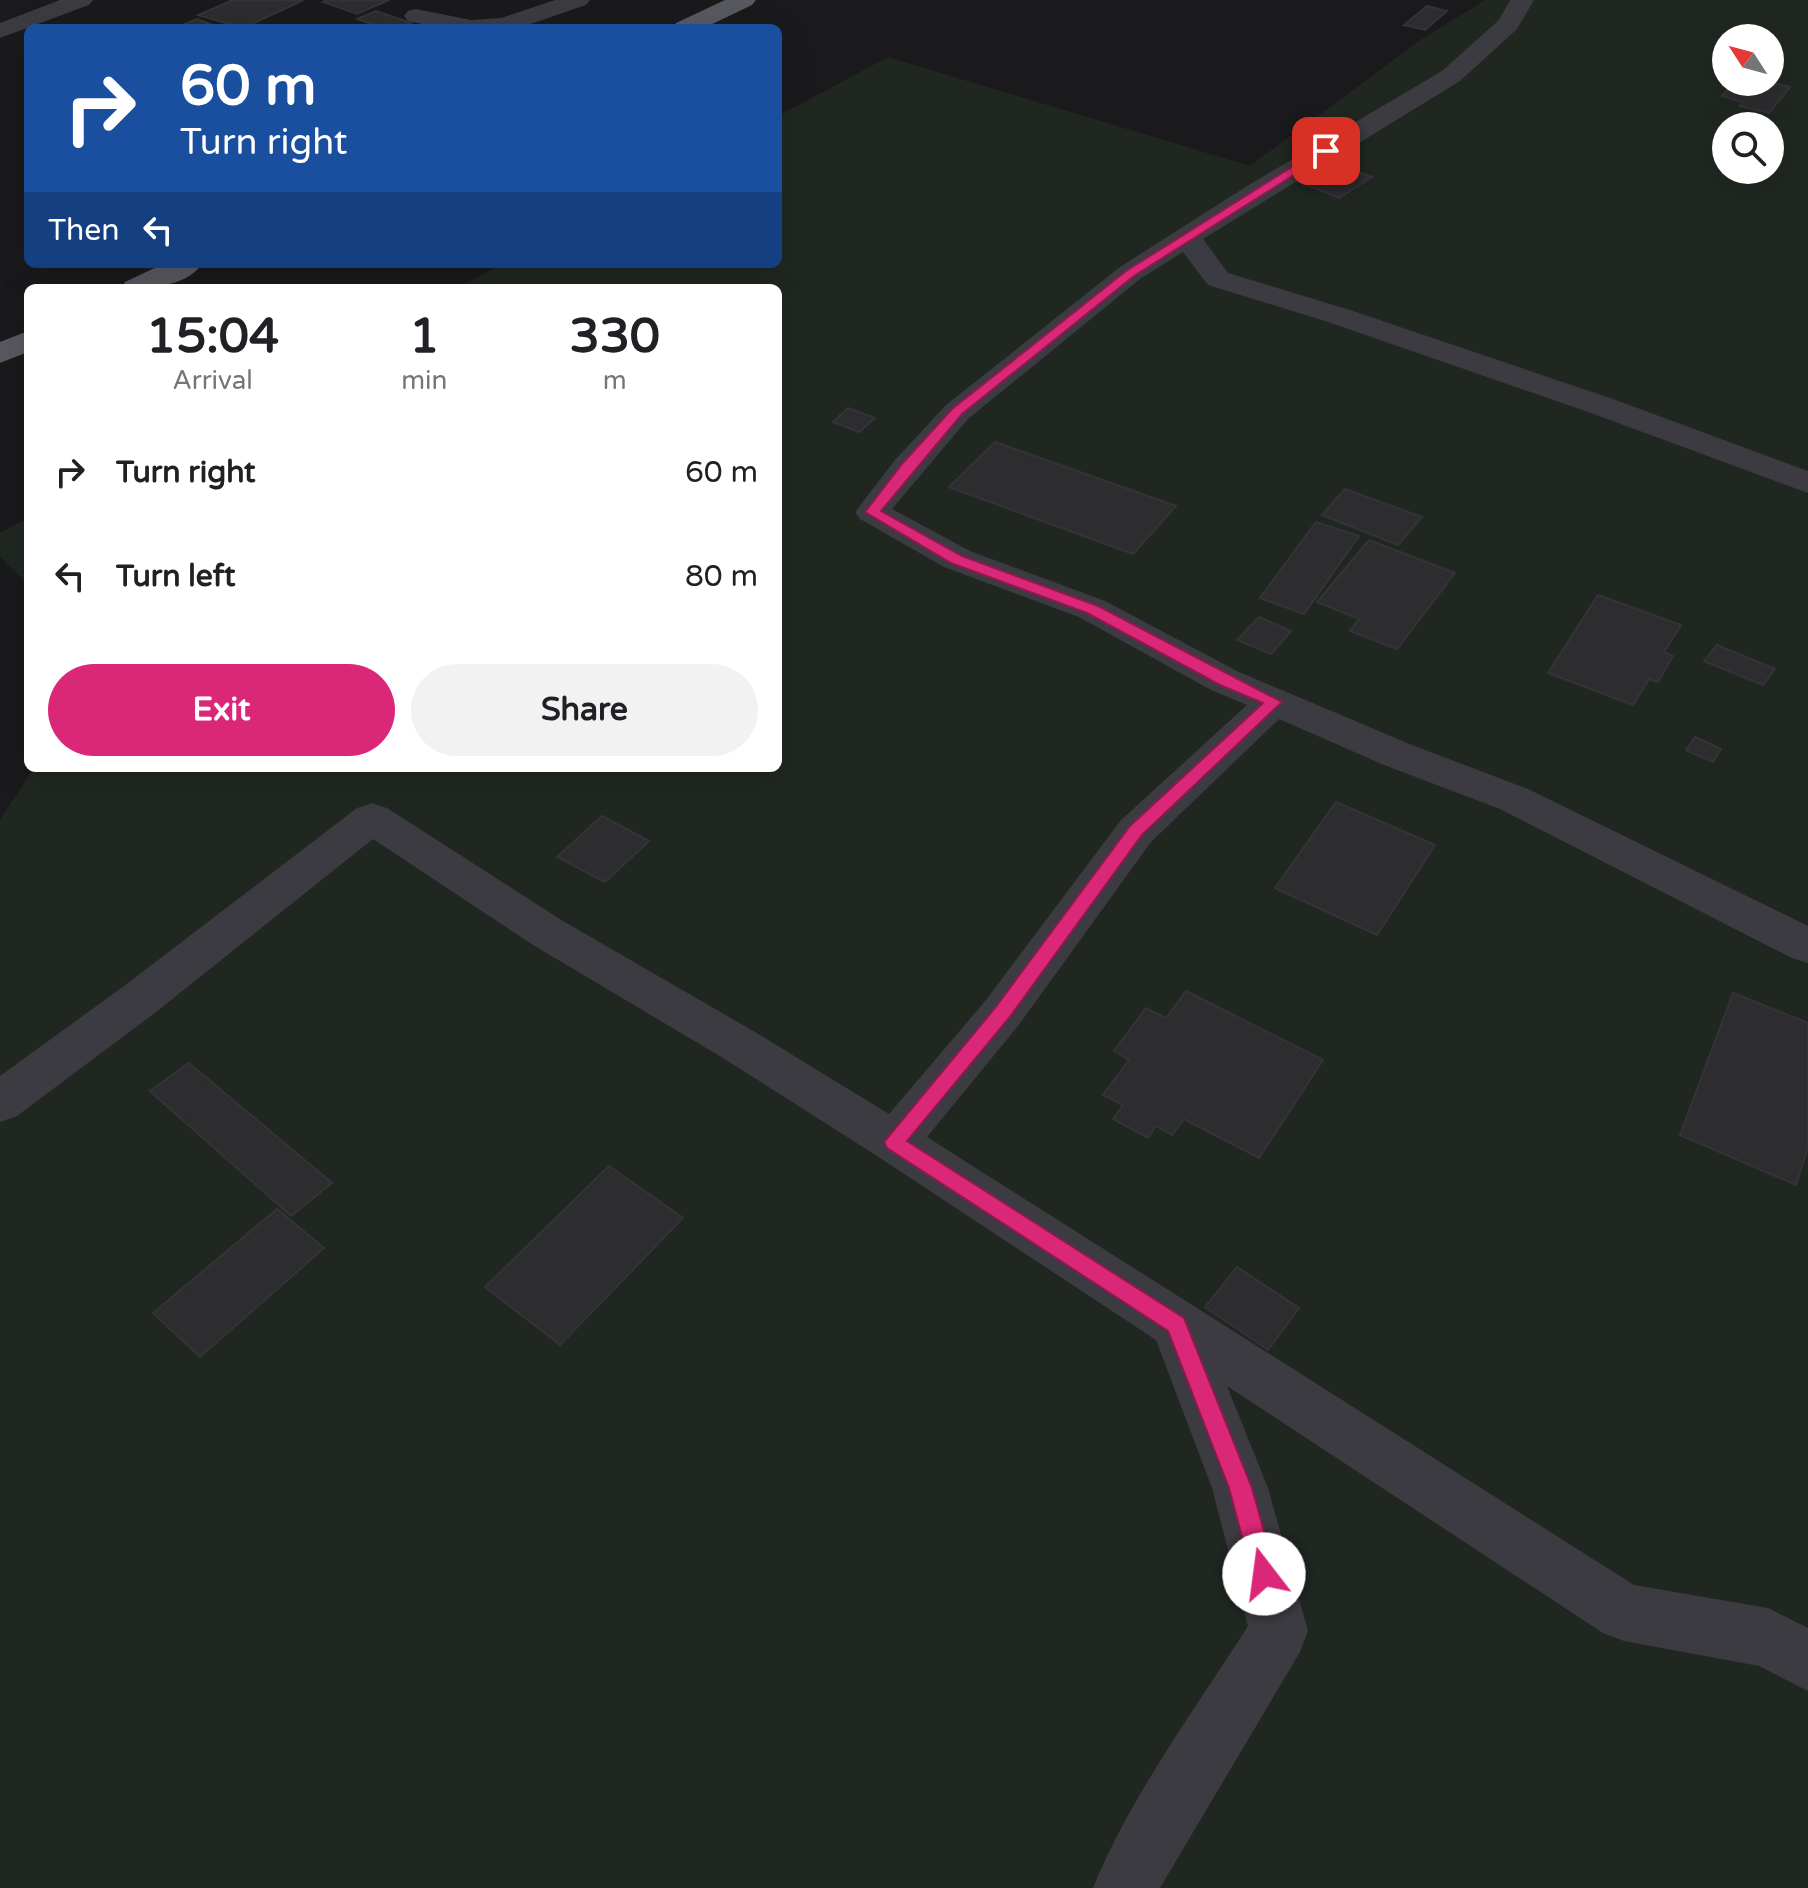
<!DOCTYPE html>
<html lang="en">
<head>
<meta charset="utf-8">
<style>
	:root { --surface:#fff; --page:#f2f2f2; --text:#202124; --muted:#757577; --accent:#db2777 }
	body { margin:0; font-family:"Varela Round",sans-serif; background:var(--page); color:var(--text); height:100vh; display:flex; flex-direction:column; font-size:30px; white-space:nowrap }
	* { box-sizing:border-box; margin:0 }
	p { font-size:26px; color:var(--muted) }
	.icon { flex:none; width:44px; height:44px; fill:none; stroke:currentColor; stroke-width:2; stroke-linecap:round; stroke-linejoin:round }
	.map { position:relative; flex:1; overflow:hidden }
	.panel { position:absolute; left:24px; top:284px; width:758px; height:488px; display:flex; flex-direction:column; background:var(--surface); border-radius:12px; box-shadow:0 8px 32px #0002 }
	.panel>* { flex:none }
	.banner { position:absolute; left:24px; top:24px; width:758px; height:244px; border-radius:12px; box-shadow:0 8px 32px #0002; background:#1a4fa0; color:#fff; overflow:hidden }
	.needle { width:52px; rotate:306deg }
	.tools { position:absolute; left:1712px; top:24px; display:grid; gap:16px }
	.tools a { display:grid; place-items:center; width:72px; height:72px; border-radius:50%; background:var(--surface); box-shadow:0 8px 32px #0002; font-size:40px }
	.pin { position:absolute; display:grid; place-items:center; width:68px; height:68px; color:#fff; margin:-34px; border-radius:16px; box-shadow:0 4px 12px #0006 }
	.me { position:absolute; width:88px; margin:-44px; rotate:345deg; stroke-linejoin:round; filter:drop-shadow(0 0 6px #0008) }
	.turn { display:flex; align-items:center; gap:28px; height:168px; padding:0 24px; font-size:36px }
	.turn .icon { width:104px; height:104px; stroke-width:2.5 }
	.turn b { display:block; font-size:56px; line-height:68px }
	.then { display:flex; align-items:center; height:76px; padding:0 24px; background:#0003; gap:16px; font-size:30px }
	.eta { display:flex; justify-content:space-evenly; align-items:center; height:136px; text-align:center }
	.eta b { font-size:48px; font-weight:800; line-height:56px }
	.action { display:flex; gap:16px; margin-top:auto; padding:16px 24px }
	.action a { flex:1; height:92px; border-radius:48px; background:var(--accent); color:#fff; font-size:32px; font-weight:800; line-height:92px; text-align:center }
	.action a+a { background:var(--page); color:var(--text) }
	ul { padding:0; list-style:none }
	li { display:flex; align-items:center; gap:24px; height:104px; padding:0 24px }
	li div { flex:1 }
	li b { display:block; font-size:30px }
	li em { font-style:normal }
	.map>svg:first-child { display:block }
	.green { fill:#202721; fill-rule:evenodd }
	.building { fill:#2d2d30; stroke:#343438; stroke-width:2 }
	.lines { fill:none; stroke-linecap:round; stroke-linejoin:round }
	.minor { fill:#3b3b41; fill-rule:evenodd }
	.major { fill:#575860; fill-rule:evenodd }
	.route { fill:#db2777; stroke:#8e194d; stroke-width:2 }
</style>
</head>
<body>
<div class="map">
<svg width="1808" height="1888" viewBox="0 0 1808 1888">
	<rect width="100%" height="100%" fill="#1a1a1c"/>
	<!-- green -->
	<g class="green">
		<path d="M1485 0H1808V1888H0V820L34 768H778V288H457L502 264H778V116L888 57 1250 166 1422 39ZM1726 38H1770V82H1726ZM1726 126H1770V170H1726Z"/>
		<polygon points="28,518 28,584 0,557 0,533"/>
	</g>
	<!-- building -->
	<g class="building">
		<polygon points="233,0 299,0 302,1 243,28 198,15"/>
		<polygon points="326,0 389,0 357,14 323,2"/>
		<polygon points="1427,6 1447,11 1425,30 1404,25"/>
		<polygon points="376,11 411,23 400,28 383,28 357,19"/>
		<polygon points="197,19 221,28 175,28"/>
		<polygon points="1734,82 1770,82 1790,87 1769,113 1740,106 1742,102 1722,96"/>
		<polygon points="1327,160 1372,177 1339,198 1294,180"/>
		<polygon points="848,408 875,418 859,432 833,422"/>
		<polygon points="995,442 1176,506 1133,554 949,487"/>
		<polygon points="1345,489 1422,517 1398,545 1322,515"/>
		<polygon points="1316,522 1359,536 1304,614 1260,598"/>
		<polygon points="1369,540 1455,573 1397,649 1350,631 1359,619 1317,602"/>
		<polygon points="1598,595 1681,625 1664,652 1673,656 1658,682 1649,679 1633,705 1548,673"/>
		<polygon points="1259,617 1291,631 1271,654 1237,640"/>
		<polygon points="1717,645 1775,669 1763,685 1704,661"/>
		<polygon points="1695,737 1721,749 1713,762 1686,750"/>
		<polygon points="1336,802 1435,845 1377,935 1275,888"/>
		<polygon points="602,816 649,841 605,882 557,857"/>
		<polygon points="1186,991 1323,1060 1259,1158 1184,1119 1172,1135 1156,1126 1148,1138 1113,1119 1123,1105 1103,1095 1129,1060 1114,1051 1146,1008 1166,1018"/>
		<polygon points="1733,993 1808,1023 1808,1147 1796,1185 1680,1135"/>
		<polygon points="189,1063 332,1183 291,1216 150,1091"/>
		<polygon points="609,1166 683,1218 560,1345 485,1287"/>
		<polygon points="277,1209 324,1248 200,1357 153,1313"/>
		<polygon points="1237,1267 1299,1308 1268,1350 1205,1307"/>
	</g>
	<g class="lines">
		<!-- minor -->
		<g class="minor">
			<polygon points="60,0 93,0 89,5 0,38 0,23"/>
			<polygon points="555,0 590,0 586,5 519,28 440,28 408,21 404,16 408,11 416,9 471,20 501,18"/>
			<path d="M1510 0H1534L1517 29 1460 81 1203 239 1228 273 1350 310 1613 399 1808 471V493L1591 413 1328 322 1208 285 1183 252 1140 279 968 419 892 509 970 551 1105 601 1239 672 1412 745 1528 789 1808 926V963L1792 958 1500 809 1384 765 1279 719 1151 842 1018 1026 927 1137 1634 1585 1768 1608 1808 1628V1691L1759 1666 1624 1641 1603 1633 1227 1386 1268 1488 1308 1631 1300 1652 1160 1888H1093C1130 1797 1195 1709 1248 1626L1212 1488 1156 1340 877 1156 723 1058 533 945 373 839 156 1012 17 1116 0 1122V1076L124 986 357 808 372 803 387 808 563 921 755 1032 889 1114 986 1000 1121 820 1247 705 1211 690 1079 617 944 567 860 519 855 512 895 460 946 405 1120 267 1247 186 1442 71 1499 20Z"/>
		</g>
		<!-- major -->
		<g class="major">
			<polygon points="725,0 756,0 752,5 704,28 673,28 676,23"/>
			<path d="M163 264H202C185 288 147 288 121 288L125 282Z"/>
			<polygon points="28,331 28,352 0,363 0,342"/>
		</g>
	</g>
	<!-- route -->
	<polygon class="route" points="1322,148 1332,151 1134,276 962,414 881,511 962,556 1098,606 1282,702 1142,835 1009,1018 907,1141 1184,1318 1252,1488 1276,1574 1272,1582 1264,1586 1255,1582 1252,1574 1229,1488 1168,1331 887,1148 884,1142 995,1008 1130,826 1263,703 1220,685 1087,613 951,563 865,512 902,464 952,409 1126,271"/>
</svg>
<div class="tools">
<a><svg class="needle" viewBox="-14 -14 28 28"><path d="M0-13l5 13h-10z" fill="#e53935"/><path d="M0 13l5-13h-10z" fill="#757577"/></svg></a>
<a><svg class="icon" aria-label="search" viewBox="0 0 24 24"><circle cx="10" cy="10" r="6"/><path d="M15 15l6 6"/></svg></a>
</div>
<div class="pin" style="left:1326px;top:151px;background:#d93025"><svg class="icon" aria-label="arrive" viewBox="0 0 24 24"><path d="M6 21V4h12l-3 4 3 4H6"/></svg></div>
<svg class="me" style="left:1264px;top:1574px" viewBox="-20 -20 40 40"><circle r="19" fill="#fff"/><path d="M0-13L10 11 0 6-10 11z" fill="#db2777"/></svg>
<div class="banner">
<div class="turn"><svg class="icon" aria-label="right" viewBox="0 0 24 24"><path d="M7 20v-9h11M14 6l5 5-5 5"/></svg><div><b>60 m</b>Turn right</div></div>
<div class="then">Then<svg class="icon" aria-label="left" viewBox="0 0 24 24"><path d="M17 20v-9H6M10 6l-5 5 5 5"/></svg></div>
</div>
<section class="panel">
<div class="eta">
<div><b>15:04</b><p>Arrival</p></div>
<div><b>1</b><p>min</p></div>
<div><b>330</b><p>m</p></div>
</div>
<ul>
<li><svg class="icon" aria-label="right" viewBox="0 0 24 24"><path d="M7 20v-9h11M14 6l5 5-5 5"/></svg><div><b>Turn right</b></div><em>60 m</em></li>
<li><svg class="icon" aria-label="left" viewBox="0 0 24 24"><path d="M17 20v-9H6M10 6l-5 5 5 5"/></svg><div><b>Turn left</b></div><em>80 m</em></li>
</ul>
<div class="action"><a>Exit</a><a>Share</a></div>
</section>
</div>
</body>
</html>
